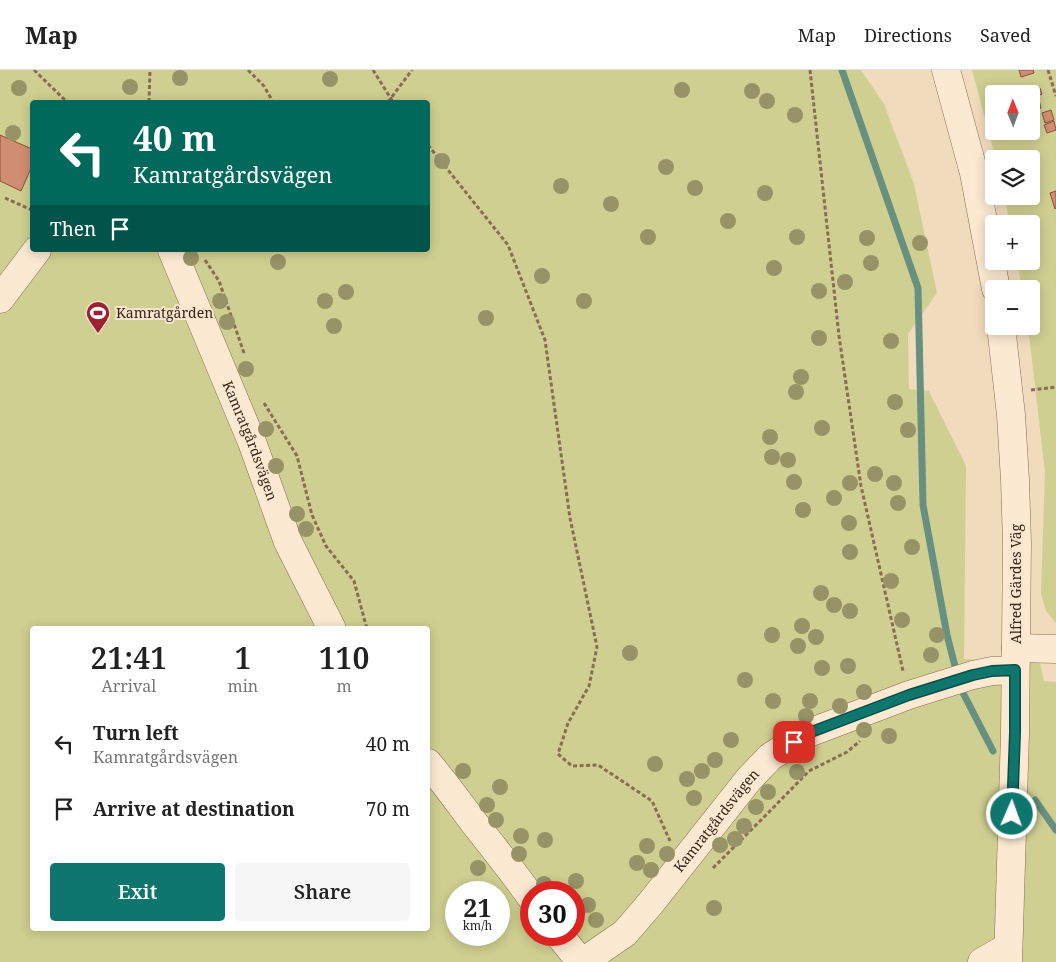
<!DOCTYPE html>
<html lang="en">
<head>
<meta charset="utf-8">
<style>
	:root { --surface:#fff; --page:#f6f6f6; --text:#222; --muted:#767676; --line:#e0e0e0; --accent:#0f766e }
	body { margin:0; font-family:"Noto Serif",serif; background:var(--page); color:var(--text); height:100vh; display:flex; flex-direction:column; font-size:19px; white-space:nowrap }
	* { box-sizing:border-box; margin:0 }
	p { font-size:16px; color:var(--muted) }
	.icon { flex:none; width:28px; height:28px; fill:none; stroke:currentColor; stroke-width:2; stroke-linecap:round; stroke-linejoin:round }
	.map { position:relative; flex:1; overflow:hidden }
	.drawer { position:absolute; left:30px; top:556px; width:400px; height:305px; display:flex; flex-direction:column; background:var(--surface); border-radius:5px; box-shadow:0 2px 12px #0003 }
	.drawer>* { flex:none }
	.guide { position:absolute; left:30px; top:30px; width:400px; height:152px; border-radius:5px; box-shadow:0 2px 12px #0003; background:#00695c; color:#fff; overflow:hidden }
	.needle { width:32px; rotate:359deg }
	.buttons { position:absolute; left:985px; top:15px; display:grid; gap:10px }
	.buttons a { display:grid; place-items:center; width:55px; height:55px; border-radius:5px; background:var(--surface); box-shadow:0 2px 12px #0003; font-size:25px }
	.speed { position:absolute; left:445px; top:811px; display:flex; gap:10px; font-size:25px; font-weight:700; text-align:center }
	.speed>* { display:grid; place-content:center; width:65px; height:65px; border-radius:50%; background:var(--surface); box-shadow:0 2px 12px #0003; line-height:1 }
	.speed small { font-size:12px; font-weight:400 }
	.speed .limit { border:8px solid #d22; background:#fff; color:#111 }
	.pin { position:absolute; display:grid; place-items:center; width:42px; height:42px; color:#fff; margin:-21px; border-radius:10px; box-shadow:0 2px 8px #0006 }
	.me { position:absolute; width:55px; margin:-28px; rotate:2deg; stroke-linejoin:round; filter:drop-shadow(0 0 4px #0008) }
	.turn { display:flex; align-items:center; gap:18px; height:105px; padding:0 20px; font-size:22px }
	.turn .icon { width:65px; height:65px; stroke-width:2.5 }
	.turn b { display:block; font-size:35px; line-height:42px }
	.then { display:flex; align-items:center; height:48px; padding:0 20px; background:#0003; gap:10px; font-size:19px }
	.eta { display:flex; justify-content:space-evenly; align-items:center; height:85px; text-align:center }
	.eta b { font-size:30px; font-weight:600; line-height:35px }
	.primary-button { display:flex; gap:10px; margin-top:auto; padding:10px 20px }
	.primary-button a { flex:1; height:58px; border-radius:5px; background:var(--accent); color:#fff; font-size:20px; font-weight:600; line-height:58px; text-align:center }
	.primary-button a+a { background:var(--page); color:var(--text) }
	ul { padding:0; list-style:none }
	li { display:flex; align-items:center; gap:15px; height:65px; padding:0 20px }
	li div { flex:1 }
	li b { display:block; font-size:19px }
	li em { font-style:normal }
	header { display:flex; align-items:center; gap:30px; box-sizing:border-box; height:70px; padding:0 25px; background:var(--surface); border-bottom:1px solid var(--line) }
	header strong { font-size:24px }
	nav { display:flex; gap:28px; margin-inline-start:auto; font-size:18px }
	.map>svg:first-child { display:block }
	.green { fill:#cfcf91; fill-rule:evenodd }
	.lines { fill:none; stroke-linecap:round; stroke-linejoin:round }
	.stream { stroke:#689081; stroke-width:7 }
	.building { fill:#d18d71; stroke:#8a503a }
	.minor-casing { stroke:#8a6b55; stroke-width:29 }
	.path { stroke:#8a6b55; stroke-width:3; stroke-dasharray:4 2.5; stroke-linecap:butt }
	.minor { stroke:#fbe9d1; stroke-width:28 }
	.tree { fill:#989267 }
	.route-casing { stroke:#0a4d48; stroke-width:12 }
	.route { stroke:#0f766e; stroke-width:9 }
	.labels { text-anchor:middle; stroke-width:4; stroke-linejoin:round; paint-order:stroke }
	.poi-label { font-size:14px; fill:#38251b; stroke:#f7e6cd; text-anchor:start }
	.street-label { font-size:14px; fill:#38251b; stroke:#f7e6cd }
</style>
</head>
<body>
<header>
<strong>Map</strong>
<nav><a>Map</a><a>Directions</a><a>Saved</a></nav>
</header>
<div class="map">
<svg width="1056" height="892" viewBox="0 0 1056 892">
	<rect width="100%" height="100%" fill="#f1dbbd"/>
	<!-- green -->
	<g class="green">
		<path d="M0 0H861L884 34 914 114 937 223 908 264 909 319 929 321 966 396 964 589 1040 593 1044 611 1056 612V892H0ZM32 32H428V180H32ZM32 559H428V859H32ZM456 822H499V865H456ZM531 822H574V865H531Z"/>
		<path d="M972 0H1056V553L1046 541 1041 524 1045 402 1028 256H1031V219H1022L1017 191H1031V154H1010L1004 126H1031V89H996ZM994 24H1031V61H994Z"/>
	</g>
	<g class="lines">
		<!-- stream -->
		<g class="stream">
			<polyline points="842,0 918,218 923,435 947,565 956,600"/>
			<polyline points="961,619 993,681"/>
			<polyline points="1035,730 1056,760"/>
		</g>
	</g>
	<!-- building -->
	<g class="building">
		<polygon points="1019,0 1033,0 1034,3 1021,7"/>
		<polygon points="1040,18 1042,24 1038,26 1041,38 1033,40 1031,24 1022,23"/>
		<polygon points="1051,40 1054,50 1045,53 1042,43"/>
		<polygon points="1054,51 1056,60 1047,63 1044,55"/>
		<polygon points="0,65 32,79 32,96 21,121 0,111"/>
		<polygon points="1056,121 1056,138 1055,139 1050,123"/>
	</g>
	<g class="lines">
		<!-- minor casing -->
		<g class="minor-casing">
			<g id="minor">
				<polyline points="946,0 974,103 996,219"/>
				<path id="s1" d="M172 180 252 372 288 472 332 559"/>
				<polyline points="0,229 37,180"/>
				<polyline points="1001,256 1011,345 1015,410 1017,473 1015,663 1008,892"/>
				<polyline points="1016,578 1056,579"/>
				<path d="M428 693C445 713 459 733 475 754 494 778 513 802 531 827"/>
				<polyline points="559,865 581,892"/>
				<path id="s2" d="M583 892 625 863 650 834 749 709 770 687 806 664 909 625 973 605 992 601 1015 600"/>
				<polyline points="982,892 1008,877"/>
			</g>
		</g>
		<!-- path -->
		<g class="path">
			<polyline points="34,0 67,32"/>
			<polyline points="248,0 264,16 273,32"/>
			<polyline points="373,0 393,32"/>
			<polyline points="810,0 839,266 861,416 903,601"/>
			<polyline points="1048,0 1056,26"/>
			<polyline points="149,32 150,0"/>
			<polyline points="388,32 412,0"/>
			<polyline points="428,75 508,175 545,270 570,448 597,577 589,616 568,653 558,684 572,696 598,695 652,731 670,771"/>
			<polyline points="5,128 32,140"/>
			<polyline points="205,190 219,211 244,283"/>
			<polyline points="1031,320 1056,317"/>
			<polyline points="264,333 297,386 312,445 326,476 354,511 367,559"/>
			<polyline points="713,798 769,742 809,701 847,682 860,671"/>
		</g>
		<!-- minor -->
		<use href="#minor" class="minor"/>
	</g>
	<!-- trees -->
	<g class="tree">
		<circle cx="180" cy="8" r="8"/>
		<circle cx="330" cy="9" r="8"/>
		<circle cx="130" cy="17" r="8"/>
		<circle cx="19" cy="18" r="8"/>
		<circle cx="682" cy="20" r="8"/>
		<circle cx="752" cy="21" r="8"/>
		<circle cx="767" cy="31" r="8"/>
		<circle cx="795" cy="45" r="8"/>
		<circle cx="13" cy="63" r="8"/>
		<circle cx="442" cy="91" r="8"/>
		<circle cx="666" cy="97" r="8"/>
		<circle cx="561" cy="116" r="8"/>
		<circle cx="695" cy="118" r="8"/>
		<circle cx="765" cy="123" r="8"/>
		<circle cx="611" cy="134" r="8"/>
		<circle cx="728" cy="151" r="8"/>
		<circle cx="648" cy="167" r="8"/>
		<circle cx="797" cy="167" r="8"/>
		<circle cx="867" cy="168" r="8"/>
		<circle cx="920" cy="173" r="8"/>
		<circle cx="191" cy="188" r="8"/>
		<circle cx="278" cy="192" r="8"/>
		<circle cx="871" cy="193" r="8"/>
		<circle cx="774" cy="198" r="8"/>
		<circle cx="542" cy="206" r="8"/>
		<circle cx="845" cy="212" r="8"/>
		<circle cx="819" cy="221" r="8"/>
		<circle cx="346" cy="222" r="8"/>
		<circle cx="220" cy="231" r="8"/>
		<circle cx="325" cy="231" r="8"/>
		<circle cx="584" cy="231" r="8"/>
		<circle cx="486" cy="248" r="8"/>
		<circle cx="227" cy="252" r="8"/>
		<circle cx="334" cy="256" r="8"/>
		<circle cx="819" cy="268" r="8"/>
		<circle cx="891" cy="271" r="8"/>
		<circle cx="246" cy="299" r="8"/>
		<circle cx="801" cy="307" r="8"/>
		<circle cx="796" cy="322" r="8"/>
		<circle cx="895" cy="332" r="8"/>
		<circle cx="822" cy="358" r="8"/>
		<circle cx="266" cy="359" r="8"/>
		<circle cx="908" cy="360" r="8"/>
		<circle cx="770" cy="367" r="8"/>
		<circle cx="772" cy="387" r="8"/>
		<circle cx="788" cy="390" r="8"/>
		<circle cx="276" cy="396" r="8"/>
		<circle cx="875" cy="404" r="8"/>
		<circle cx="794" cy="412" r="8"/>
		<circle cx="850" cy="413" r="8"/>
		<circle cx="894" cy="413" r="8"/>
		<circle cx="834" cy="428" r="8"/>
		<circle cx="898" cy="433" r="8"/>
		<circle cx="803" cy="440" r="8"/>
		<circle cx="297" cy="444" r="8"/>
		<circle cx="849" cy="453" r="8"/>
		<circle cx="306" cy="459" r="8"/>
		<circle cx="912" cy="477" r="8"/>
		<circle cx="850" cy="482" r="8"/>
		<circle cx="891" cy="511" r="8"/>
		<circle cx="821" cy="523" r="8"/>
		<circle cx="834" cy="535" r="8"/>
		<circle cx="850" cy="541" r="8"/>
		<circle cx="902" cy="550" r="8"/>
		<circle cx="802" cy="556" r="8"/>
		<circle cx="772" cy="565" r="8"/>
		<circle cx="937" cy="565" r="8"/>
		<circle cx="816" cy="567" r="8"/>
		<circle cx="798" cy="576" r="8"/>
		<circle cx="630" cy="583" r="8"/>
		<circle cx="931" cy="585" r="8"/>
		<circle cx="848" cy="596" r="8"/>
		<circle cx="822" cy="598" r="8"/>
		<circle cx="745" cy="610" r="8"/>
		<circle cx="864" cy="622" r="8"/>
		<circle cx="773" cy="631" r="8"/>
		<circle cx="810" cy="631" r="8"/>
		<circle cx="840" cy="636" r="8"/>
		<circle cx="806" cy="646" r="8"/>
		<circle cx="864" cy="660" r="8"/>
		<circle cx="889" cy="666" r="8"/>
		<circle cx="731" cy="670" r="8"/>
		<circle cx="715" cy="690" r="8"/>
		<circle cx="655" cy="694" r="8"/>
		<circle cx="463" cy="701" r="8"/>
		<circle cx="702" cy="701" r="8"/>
		<circle cx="797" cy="702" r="8"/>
		<circle cx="687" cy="709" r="8"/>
		<circle cx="500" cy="717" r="8"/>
		<circle cx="768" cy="722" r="8"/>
		<circle cx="694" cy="728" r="8"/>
		<circle cx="487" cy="735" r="8"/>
		<circle cx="756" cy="737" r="8"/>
		<circle cx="496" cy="750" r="8"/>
		<circle cx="744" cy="756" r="8"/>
		<circle cx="521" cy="766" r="8"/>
		<circle cx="735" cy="769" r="8"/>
		<circle cx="545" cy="770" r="8"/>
		<circle cx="720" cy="775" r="8"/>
		<circle cx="647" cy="776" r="8"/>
		<circle cx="519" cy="784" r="8"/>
		<circle cx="667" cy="784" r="8"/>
		<circle cx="637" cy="793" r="8"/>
		<circle cx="478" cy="798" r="8"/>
		<circle cx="651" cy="800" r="8"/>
		<circle cx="576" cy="811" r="8"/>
		<circle cx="544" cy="814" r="8"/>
		<circle cx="588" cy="835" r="8"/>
		<circle cx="714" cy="838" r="8"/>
		<circle cx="596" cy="850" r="8"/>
	</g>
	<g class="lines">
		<!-- route casing -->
		<g class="route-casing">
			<polyline id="route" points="794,672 806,664 909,625 973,605 992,601 1015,600 1015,663 1012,744"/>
		</g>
		<!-- route -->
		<use href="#route" class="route"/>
	</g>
	<!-- icons -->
	<defs>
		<g id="stadium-pin" transform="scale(1.25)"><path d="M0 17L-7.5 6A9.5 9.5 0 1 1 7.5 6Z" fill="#9c2131" stroke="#f7e6cd"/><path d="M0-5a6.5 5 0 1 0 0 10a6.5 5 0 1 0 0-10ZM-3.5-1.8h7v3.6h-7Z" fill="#fff"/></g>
	</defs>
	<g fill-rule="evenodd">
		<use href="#stadium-pin" x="98" y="243"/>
	</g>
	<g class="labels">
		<!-- poi labels -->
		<g class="poi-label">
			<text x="116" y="248">Kamratgården</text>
		</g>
		<!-- street labels -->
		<g class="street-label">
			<text dy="5" stroke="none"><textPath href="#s1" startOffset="206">Kamratgårdsvägen</textPath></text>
			<text transform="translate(1016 514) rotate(-90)" y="5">Alfred Gärdes Väg</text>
			<text dy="5" stroke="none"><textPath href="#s2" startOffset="196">Kamratgårdsvägen</textPath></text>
		</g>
	</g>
</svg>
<div class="buttons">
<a><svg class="needle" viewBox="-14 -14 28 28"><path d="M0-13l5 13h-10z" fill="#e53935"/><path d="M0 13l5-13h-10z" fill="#767676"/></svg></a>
<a><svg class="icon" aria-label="layers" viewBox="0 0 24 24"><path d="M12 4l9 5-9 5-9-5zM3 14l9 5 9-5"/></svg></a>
<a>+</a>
<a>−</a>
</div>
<div class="speed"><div>21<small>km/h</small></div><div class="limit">30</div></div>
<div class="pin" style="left:794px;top:672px;background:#d93025"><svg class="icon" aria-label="arrive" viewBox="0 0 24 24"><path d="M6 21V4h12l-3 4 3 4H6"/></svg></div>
<svg class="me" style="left:1012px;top:744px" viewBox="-20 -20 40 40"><circle r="17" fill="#0f766e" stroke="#fff" stroke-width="3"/><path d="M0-11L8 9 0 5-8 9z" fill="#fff"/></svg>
<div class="guide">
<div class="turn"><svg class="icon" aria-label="left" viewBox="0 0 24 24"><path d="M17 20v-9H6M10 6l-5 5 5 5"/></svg><div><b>40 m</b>Kamratgårdsvägen</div></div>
<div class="then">Then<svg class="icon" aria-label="arrive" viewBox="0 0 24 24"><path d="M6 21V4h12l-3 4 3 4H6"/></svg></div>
</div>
<section class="drawer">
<div class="eta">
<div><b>21:41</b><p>Arrival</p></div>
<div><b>1</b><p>min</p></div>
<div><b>110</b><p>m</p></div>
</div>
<ul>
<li><svg class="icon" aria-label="left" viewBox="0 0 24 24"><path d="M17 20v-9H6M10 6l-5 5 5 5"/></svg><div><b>Turn left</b><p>Kamratgårdsvägen</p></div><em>40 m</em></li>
<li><svg class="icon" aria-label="arrive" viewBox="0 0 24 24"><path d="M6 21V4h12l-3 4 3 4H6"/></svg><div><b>Arrive at destination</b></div><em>70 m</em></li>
</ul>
<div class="primary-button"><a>Exit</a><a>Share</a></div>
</section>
</div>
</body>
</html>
